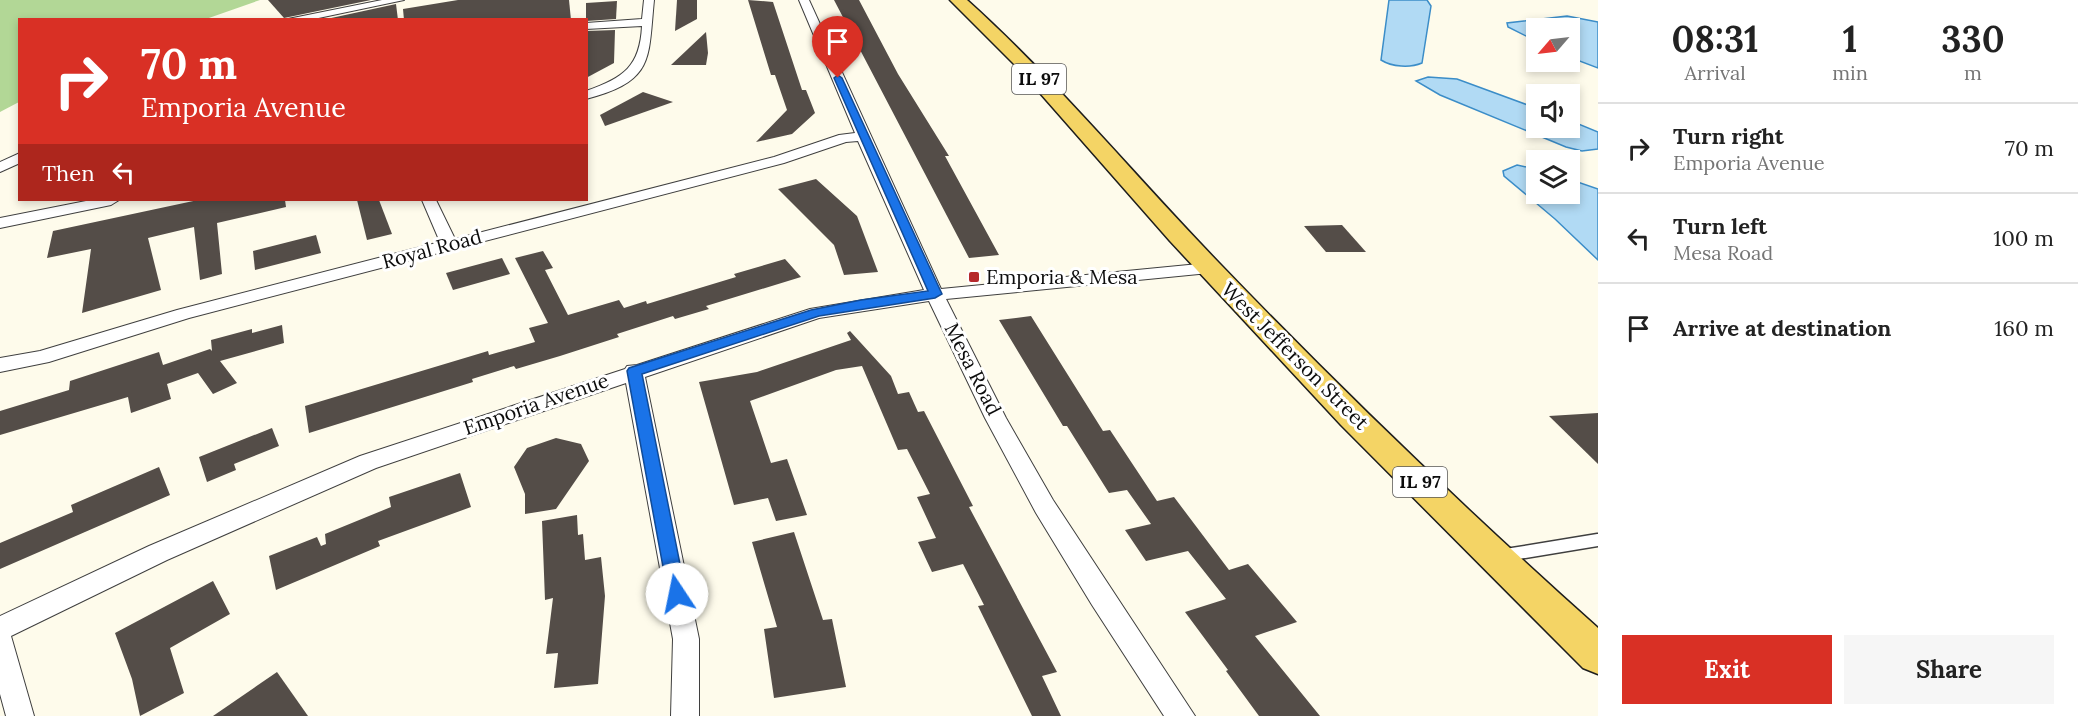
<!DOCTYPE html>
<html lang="en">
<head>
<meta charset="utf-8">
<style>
	:root { --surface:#fff; --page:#f6f6f6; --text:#222; --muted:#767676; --line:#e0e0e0; --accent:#d93025 }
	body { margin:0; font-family:Lora,serif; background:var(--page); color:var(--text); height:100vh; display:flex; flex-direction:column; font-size:22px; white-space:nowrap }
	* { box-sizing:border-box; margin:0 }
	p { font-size:20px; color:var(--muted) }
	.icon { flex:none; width:33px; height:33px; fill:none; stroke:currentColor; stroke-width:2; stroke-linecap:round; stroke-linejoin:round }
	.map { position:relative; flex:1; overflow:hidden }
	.sheet { display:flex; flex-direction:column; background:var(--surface); width:480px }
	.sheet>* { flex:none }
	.guide { position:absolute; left:18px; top:18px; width:570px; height:183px; border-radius:0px; box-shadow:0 3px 9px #0003; background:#d93025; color:#fff; overflow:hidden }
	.needle { width:39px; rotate:242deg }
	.fabs { position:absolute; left:1526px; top:18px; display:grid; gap:12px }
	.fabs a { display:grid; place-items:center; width:54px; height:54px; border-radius:0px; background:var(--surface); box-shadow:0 3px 9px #0003; font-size:30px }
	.pin { position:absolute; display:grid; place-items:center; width:51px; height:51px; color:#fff; margin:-62px -26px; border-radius:50% 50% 50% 0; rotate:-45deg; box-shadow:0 0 6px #0007 }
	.pin .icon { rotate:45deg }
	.me { position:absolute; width:66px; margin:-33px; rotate:349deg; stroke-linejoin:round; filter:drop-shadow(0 0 4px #0008) }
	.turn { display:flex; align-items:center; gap:21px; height:126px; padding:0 24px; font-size:27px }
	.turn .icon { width:78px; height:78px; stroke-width:2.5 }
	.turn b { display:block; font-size:42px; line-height:51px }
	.then { display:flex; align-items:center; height:57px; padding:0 24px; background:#0003; gap:12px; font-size:22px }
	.eta { display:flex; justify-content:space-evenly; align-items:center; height:102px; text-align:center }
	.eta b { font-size:36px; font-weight:800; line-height:42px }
	.action { display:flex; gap:12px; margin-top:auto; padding:12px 24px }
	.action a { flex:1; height:69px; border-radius:0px; background:var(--accent); color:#fff; font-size:24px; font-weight:800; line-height:69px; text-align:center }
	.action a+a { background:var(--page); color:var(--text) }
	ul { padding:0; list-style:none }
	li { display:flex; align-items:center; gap:18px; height:90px; padding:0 24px; border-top:2px solid var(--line) }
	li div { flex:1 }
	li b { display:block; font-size:22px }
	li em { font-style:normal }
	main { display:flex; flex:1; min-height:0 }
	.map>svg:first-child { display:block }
	.forest { fill:#b2d796 }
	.water { fill:#b1daf4; stroke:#3b8dc8; stroke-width:1.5 }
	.building { fill:#544d48 }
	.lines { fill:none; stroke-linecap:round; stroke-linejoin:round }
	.lane-casing { stroke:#3f3f3f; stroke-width:15 }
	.street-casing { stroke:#3f3f3f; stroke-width:2 }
	.primary-casing { stroke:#1d1d1d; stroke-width:3 }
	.lane { stroke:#fff; stroke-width:12 }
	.street { fill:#fff; fill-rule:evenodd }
	.primary { fill:#f4d465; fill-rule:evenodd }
	.route { fill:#1a73e8; stroke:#114b97; stroke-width:1.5 }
	.poi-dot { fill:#b6292d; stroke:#fff; stroke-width:2 }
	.labels { text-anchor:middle; stroke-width:6; stroke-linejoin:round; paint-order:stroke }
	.shield { fill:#fff; stroke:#555; stroke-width:1.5 }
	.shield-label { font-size:18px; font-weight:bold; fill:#0c0c0c }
	.street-label { font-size:20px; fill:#0c0c0c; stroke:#fff }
	.poi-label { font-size:20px; fill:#0c0c0c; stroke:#fff; text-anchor:start }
</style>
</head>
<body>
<main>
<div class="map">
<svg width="1598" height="716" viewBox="0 0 1598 716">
	<rect width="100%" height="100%" fill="#fefbeb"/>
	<!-- forest -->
	<polygon class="forest" points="0,0 260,0 206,19 20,20 19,102 0,112"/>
	<!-- water -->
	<g class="water">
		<path d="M1389 0H1427L1431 6 1422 63C1410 68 1392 67 1381 60Z"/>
		<polygon points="1567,16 1598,22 1598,68 1569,57 1569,28 1536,28 1536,41 1508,27 1507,23"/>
		<polygon points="1428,77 1457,79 1536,108 1536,128 1569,128 1569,120 1598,132 1598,149 1582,151 1566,147 1440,95 1416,81"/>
		<polygon points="1517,165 1536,169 1536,194 1569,194 1569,179 1598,189 1598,260 1555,219 1504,176 1503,171"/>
	</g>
	<!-- building -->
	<g class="building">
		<polygon points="268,0 371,0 284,18"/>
		<polygon points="458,0 569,0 571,20 404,20 403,9"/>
		<polygon points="677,0 697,0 697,19 675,31"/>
		<polygon points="748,0 773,2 802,90 806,90 815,113 792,134 756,142 787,110 775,75 771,75"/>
		<polygon points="834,0 859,0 898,74 949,156 945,156 999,255 969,258"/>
		<polygon points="617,1 616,19 586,21 586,3"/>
		<polygon points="396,4 398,20 322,20"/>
		<polygon points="615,30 614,63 586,78 586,31"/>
		<polygon points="706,32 708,53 706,65 671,65"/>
		<polygon points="643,92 673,102 605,126 600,115"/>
		<polygon points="816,179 857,216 878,272 844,275 834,245 778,189"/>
		<polygon points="198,200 285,200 286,207 217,223 222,274 200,280 194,227 148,238 161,290 82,313 91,249 47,258 53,231"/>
		<polygon points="357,200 379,200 392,234 367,240"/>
		<polygon points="1342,225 1366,252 1326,252 1304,226"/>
		<polygon points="316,235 321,253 255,270 253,251"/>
		<polygon points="543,251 553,268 545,270 568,315 619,300 624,308 646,301 647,304 736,277 734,274 785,259 801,277 706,306 709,309 675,319 673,316 617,334 619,337 560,356 516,369 514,366 472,379 473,382 309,433 305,406 488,351 489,355 535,342 529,328 548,323 515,258"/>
		<polygon points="502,258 510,274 453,290 446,273"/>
		<polygon points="1031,316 1103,431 1110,430 1157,501 1174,497 1229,570 1248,564 1297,622 1255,636 1320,716 1259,716 1226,671 1228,670 1185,612 1226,599 1188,551 1146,561 1125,530 1151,524 1127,490 1109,493 1067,426 1063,426 999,320"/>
		<polygon points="282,325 284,343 220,361 237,383 213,394 198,373 167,384 171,399 131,413 128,397 0,435 0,411 69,390 70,381 159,352 163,365 210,349 212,351 211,340 252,329 252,333"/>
		<polygon points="850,331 891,376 898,394 909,392 918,412 924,411 973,506 969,507 1057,672 1042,676 1061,716 1032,716 978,606 984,605 963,564 932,572 918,542 936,538 917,497 930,494 907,449 898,450 862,366 836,370 750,401 771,463 787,459 807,515 776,521 768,498 734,505 699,382 757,372 851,340 847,333"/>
		<polygon points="1598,413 1598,464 1549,416"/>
		<polygon points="272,428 279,446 234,464 236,470 207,482 199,457"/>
		<polygon points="556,438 581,444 589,461 556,509 525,514 525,494 514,467 527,448"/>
		<polygon points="159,467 170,495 0,569 0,543 73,512 71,505"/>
		<polygon points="460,473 471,507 378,541 380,546 276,590 269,556 317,537 321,546 326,544 325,534 391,507 389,497"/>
		<polygon points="577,515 578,535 583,534 585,560 601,557 605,596 598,684 554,688 558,653 546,654 553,598 545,600 542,521"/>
		<polygon points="794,532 823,620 832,619 846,687 774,698 764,629 777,627 752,542"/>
		<polygon points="213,581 230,614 170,648 184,693 140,716 132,679 115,633"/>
		<polygon points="277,672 308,716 213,716"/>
	</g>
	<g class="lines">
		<!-- lane casing -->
		<g class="lane-casing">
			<polyline id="lane" points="1506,555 1598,540"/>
		</g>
		<!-- street casing -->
		<g class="street-casing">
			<g id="street">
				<polygon points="382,0 404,0 309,20 283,20"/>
				<path d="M644 0H654C648 59 655 81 586 99V91C624 78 640 66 642 26L586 29V23L642 19Z"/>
				<polygon points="799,0 809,0 941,289 1209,263 1218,268 1209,273 946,299 1006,418 1053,500 1195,716 1164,716 1092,605 1036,513 985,418 929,301 819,318 645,377 699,639 699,716 671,716 673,639 626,383 376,468 167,560 11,636 34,716 6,716 0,694 0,616 149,546 360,456 625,369 627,366 637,365 810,309 924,290 858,141 846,142 784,163 189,318 49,362 0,372 0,358 40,351 177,310 440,242 422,200 436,200 455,239 774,157 839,135 855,133"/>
				<polygon points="20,153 20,163 0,172 0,162"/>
				<polygon points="91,200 119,200 111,205 0,228 0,218"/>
			</g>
		</g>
		<!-- primary casing -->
		<g class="primary-casing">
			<path id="primary" d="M950 0H967C1057 81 1134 175 1219 263 1340 389 1467 511 1598 628V674L1583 668 1341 425 1170 241 1018 68Z"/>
		</g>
		<!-- lane -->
		<use href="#lane" class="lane"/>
		<!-- street -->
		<use href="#street" class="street"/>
		<!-- primary -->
		<use href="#primary" class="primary"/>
	</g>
	<!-- route -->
	<polygon class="route" points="838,75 842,78 942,294 935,298 819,316 642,374 686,594 683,599 677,602 671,599 668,594 627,371 629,368 811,310 861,300 928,291 834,78"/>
	<!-- markers -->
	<rect class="poi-dot" x="968" y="271" width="12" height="12" rx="3"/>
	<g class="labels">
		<!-- shield labels -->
		<g class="shield">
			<rect x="1012" y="64" width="54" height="30" rx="4.5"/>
			<rect x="1393" y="467" width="54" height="30" rx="4.5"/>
		</g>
		<g class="shield-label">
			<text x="1039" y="85">IL 97</text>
			<text x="1420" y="488">IL 97</text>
		</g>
		<!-- street labels -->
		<g class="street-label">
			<text transform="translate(432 249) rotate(-15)" y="7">Royal Road</text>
			<text transform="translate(1295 356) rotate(45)" y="7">West Jefferson Street</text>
			<text transform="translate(973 369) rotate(63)" y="7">Mesa Road</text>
			<text transform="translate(536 404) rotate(-19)" y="7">Emporia Avenue</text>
		</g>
		<!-- poi labels -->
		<g class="poi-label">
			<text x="986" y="284">Emporia &amp; Mesa</text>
		</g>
	</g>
</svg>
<div class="fabs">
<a><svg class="needle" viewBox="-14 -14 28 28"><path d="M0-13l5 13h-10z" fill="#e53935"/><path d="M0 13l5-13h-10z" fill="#767676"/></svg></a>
<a><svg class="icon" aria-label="sound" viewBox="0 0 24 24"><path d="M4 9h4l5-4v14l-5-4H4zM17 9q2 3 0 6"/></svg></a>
<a><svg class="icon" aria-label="layers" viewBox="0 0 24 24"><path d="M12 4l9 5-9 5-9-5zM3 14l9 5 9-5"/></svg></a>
</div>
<div class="pin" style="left:838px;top:78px;background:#d93025"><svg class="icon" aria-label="arrive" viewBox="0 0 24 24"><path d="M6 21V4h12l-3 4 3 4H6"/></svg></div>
<svg class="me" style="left:677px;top:594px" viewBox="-20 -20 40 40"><circle r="19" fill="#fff"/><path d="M0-13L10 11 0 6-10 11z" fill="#1a73e8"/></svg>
<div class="guide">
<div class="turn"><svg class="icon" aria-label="right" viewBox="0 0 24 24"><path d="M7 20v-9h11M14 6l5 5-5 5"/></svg><div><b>70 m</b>Emporia Avenue</div></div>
<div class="then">Then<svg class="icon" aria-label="left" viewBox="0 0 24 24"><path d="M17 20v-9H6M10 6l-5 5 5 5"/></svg></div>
</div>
</div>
<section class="sheet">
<div class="eta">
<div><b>08:31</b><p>Arrival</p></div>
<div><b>1</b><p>min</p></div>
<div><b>330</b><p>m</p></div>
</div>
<ul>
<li><svg class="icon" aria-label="right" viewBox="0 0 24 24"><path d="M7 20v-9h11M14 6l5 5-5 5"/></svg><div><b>Turn right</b><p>Emporia Avenue</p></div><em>70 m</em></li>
<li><svg class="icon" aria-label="left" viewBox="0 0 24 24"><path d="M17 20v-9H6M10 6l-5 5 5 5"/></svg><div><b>Turn left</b><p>Mesa Road</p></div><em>100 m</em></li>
<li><svg class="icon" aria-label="arrive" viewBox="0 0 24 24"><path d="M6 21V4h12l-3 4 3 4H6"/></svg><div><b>Arrive at destination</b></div><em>160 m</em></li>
</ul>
<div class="action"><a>Exit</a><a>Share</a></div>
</section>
</main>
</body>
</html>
